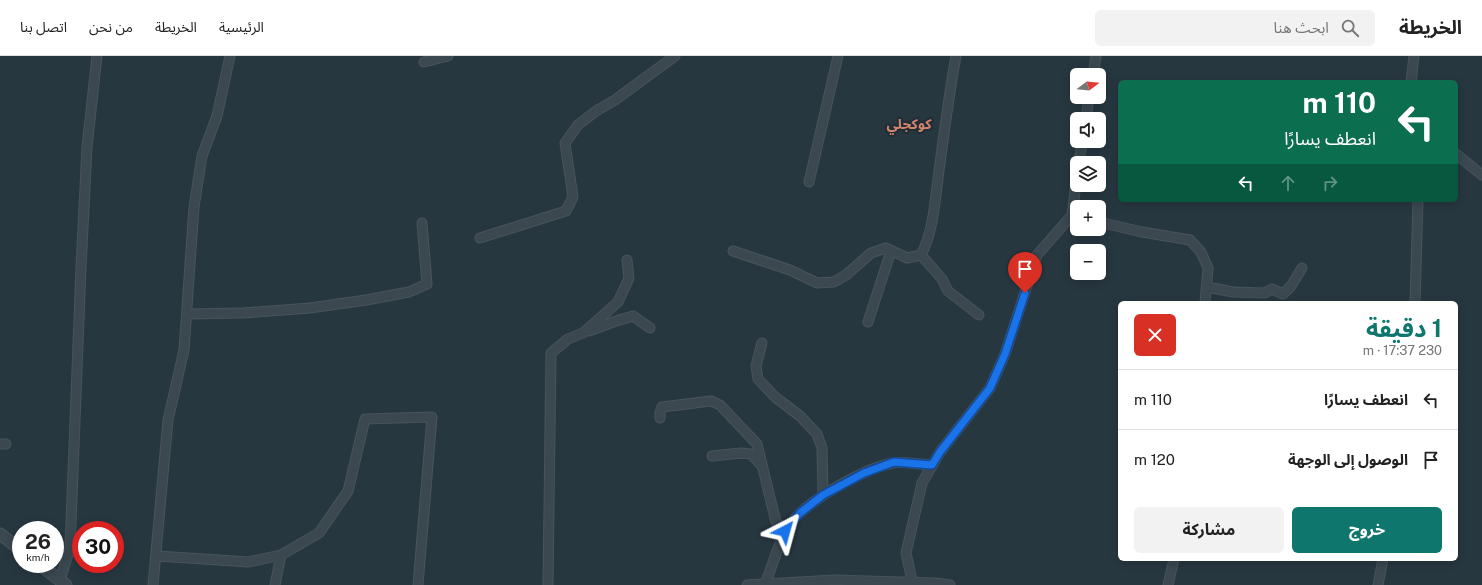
<!DOCTYPE html>
<html lang="ar">
<head>
<meta charset="utf-8">
<style>
	:root { --surface:#fff; --page:#f2f2f2; --text:#222; --muted:#767676; --line:#e0e0e0; --accent:#0f766e }
	body { margin:0; font-family:"Public Sans","Noto Sans Arabic",sans-serif; background:var(--page); color:var(--text); direction:rtl; height:100vh; display:flex; flex-direction:column; font-size:15px; white-space:nowrap }
	* { box-sizing:border-box; margin:0 }
	p { font-size:13px; color:var(--muted) }
	.icon { flex:none; width:22px; height:22px; fill:none; stroke:currentColor; stroke-width:2; stroke-linecap:round; stroke-linejoin:round }
	.map { position:relative; flex:1; overflow:hidden; direction:ltr }
	.sheet { position:absolute; left:1118px; top:245px; width:340px; height:260px; display:flex; flex-direction:column; background:var(--surface); border-radius:6px; box-shadow:0 2px 10px #0003; direction:rtl }
	.sheet>* { flex:none }
	.banner { position:absolute; left:1118px; top:24px; width:340px; height:122px; border-radius:6px; box-shadow:0 2px 10px #0003; direction:rtl; background:#0b6e4f; color:#fff; overflow:hidden }
	.needle { width:26px; rotate:74deg }
	.tools { position:absolute; left:1070px; top:12px; display:grid; gap:8px }
	.tools a { display:grid; place-items:center; width:36px; height:36px; border-radius:6px; background:var(--surface); box-shadow:0 2px 10px #0003; font-size:20px }
	.speed { position:absolute; left:12px; top:465px; display:flex; gap:8px; font-size:20px; font-weight:700; text-align:center }
	.speed>* { display:grid; place-content:center; width:52px; height:52px; border-radius:50%; background:var(--surface); box-shadow:0 2px 10px #0003; line-height:1 }
	.speed small { font-size:10px; font-weight:400 }
	.speed .limit { border:6px solid #d22; background:#fff; color:#111 }
	.pin { position:absolute; display:grid; place-items:center; width:34px; height:34px; color:#fff; margin:-41px -17px; border-radius:50% 50% 50% 0; rotate:-45deg; box-shadow:0 0 4px #0007 }
	.pin .icon { rotate:45deg }
	.me { position:absolute; width:44px; margin:-22px; rotate:39deg; stroke-linejoin:round; filter:drop-shadow(0 0 3px #0008) }
	.turn { display:flex; align-items:center; gap:14px; height:84px; padding:0 16px; font-size:18px }
	.turn .icon { width:52px; height:52px; stroke-width:2.5 }
	.turn b { display:block; font-size:28px; line-height:34px }
	.lanes { display:flex; align-items:center; height:38px; padding:0 16px; background:#0003; justify-content:center; gap:20px; direction:ltr }
	.lanes .off { opacity:.35 }
	.round { display:grid; place-items:center; flex:none; width:42px; height:42px; border-radius:6px; background:var(--page) }
	.head { display:flex; align-items:center; justify-content:space-between; height:68px; padding:0 16px }
	h1 { font-size:24px; font-weight:700; line-height:30px; color:var(--accent) }
	.primary-button { display:flex; gap:8px; margin-top:auto; padding:8px 16px }
	.primary-button a { flex:1; height:46px; border-radius:6px; background:var(--accent); color:#fff; font-size:16px; font-weight:700; line-height:46px; text-align:center }
	.primary-button a+a { background:var(--page); color:var(--text) }
	ul { padding:0; list-style:none }
	li { display:flex; align-items:center; gap:12px; height:60px; padding:0 16px; border-top:1px solid var(--line) }
	li div { flex:1 }
	li b { display:block; font-size:15px }
	li em { font-style:normal }
	header { display:flex; align-items:center; gap:24px; box-sizing:border-box; height:56px; padding:0 20px; background:var(--surface); border-bottom:1px solid var(--line) }
	header strong { font-size:19px }
	nav { display:flex; gap:22px; margin-inline-start:auto; font-size:14px }
	.search { width:280px; height:36px; background:var(--page); display:flex; align-items:center; gap:10px; box-sizing:border-box; padding:0 14px; border-radius:6px; color:var(--muted); font-size:15px }
	.map>svg:first-child { display:block }
	.lines { fill:none; stroke-linecap:round; stroke-linejoin:round }
	.minor-casing { stroke:#48545c; stroke-width:11 }
	.tertiary-casing { stroke:#48545c; stroke-width:13 }
	.minor { stroke:#3b4850; stroke-width:9 }
	.tertiary { stroke:#3b4850; stroke-width:11 }
	.route-casing { stroke:#114b97; stroke-width:10 }
	.route { stroke:#1a73e8; stroke-width:7 }
	.labels { text-anchor:middle; stroke-width:4; stroke-linejoin:round; paint-order:stroke }
	.district-label { font-size:14px; font-weight:bold; fill:#d2856c; stroke:#202d36 }
</style>
</head>
<body>
<header>
<strong>الخريطة</strong>
<div class="search"><svg class="icon" aria-label="search" viewBox="0 0 24 24"><circle cx="10" cy="10" r="6"/><path d="M15 15l6 6"/></svg>ابحث هنا</div>
<nav><a>الرئيسية</a><a>الخريطة</a><a>من نحن</a><a>اتصل بنا</a></nav>
</header>
<div class="map">
<svg width="1482" height="529" viewBox="0 0 1482 529">
	<rect width="100%" height="100%" fill="#273740"/>
	<g class="lines">
		<!-- minor casing -->
		<g class="minor-casing">
			<g id="minor">
				<polyline points="424,6 448,0"/>
				<polyline points="1093,19 1096,0"/>
				<polyline points="1411,26 1414,0"/>
				<polyline points="1086,63 1089,41"/>
				<polyline points="1456,98 1482,119"/>
				<polyline points="1079,107 1082,85"/>
				<polyline points="809,126 838,0"/>
				<polyline points="1099,166 1142,176 1190,184 1201,196 1208,212 1205,247"/>
				<polyline points="480,182 566,155 573,141 565,87 578,69 596,55 615,44 675,0"/>
				<path d="M733 195 790 214 817 227 834 226 846 219 871 197 886 192 907 202 921 199C934 174 935 143 939 115 944 77 949 38 956 0"/>
				<polyline points="921,199 942,223 948,235 979,259"/>
				<polyline points="1207,231 1233,236 1265,237 1272,233 1283,238 1291,230 1302,212"/>
				<polyline points="1415,247 1418,144"/>
				<polyline points="187,258 243,257 310,252 366,244 409,236 427,228 422,167"/>
				<polyline points="868,266 891,195"/>
				<polyline points="589,275 616,265 633,260 650,272"/>
				<polyline points="762,287 756,310 758,323 775,341 800,360 817,378 822,392 823,439"/>
				<polyline points="660,362 660,357 662,351 711,345 720,349 757,388 776,466 785,475"/>
				<polyline points="0,388 6,388"/>
				<polyline points="712,400 741,397 751,398 761,409"/>
				<polyline points="157,500 249,506 281,499 319,477 348,435 365,363 432,361 418,529"/>
				<polyline points="60,524 70,492 81,212 87,91 97,0"/>
				<path d="M765 528C772 511 777 492 785 476 798 449 863 412 893 407 902 405 922 409 932 409"/>
				<polyline points="153,529 168,364 184,294 194,151 202,100 217,60 230,0"/>
				<polyline points="275,529 281,499"/>
				<polyline points="548,529 551,297 568,283 583,277 618,246 629,222 627,204"/>
				<polyline points="747,529 834,524 935,527 950,529"/>
				<polyline points="913,529 906,497 922,427 940,396 990,332 1005,298 1037,199 1072,159 1077,120"/>
				<polyline points="1168,529 1174,503"/>
				<polyline points="1378,529 1383,503"/>
			</g>
		</g>
		<!-- tertiary casing -->
		<g class="tertiary-casing">
			<g id="tertiary">
				<polyline points="0,478 21,494"/>
				<polyline points="39,508 66,529"/>
			</g>
		</g>
		<!-- minor -->
		<use href="#minor" class="minor"/>
		<!-- tertiary -->
		<use href="#tertiary" class="tertiary"/>
	</g>
	<g class="lines">
		<!-- route casing -->
		<g class="route-casing">
			<polyline id="route" points="785,475 800,457 823,439 864,417 894,406 932,409 940,396 990,332 1005,298 1025,237"/>
		</g>
		<!-- route -->
		<use href="#route" class="route"/>
	</g>
	<g class="labels">
		<!-- district labels -->
		<g class="district-label">
			<text x="909" y="73">كوكجلي</text>
		</g>
	</g>
</svg>
<div class="tools">
<a><svg class="needle" viewBox="-14 -14 28 28"><path d="M0-13l5 13h-10z" fill="#e53935"/><path d="M0 13l5-13h-10z" fill="#767676"/></svg></a>
<a><svg class="icon" aria-label="sound" viewBox="0 0 24 24"><path d="M4 9h4l5-4v14l-5-4H4zM17 9q2 3 0 6"/></svg></a>
<a><svg class="icon" aria-label="layers" viewBox="0 0 24 24"><path d="M12 4l9 5-9 5-9-5zM3 14l9 5 9-5"/></svg></a>
<a>+</a>
<a>−</a>
</div>
<div class="speed"><div>26<small>km/h</small></div><div class="limit">30</div></div>
<div class="pin" style="left:1025px;top:237px;background:#d93025"><svg class="icon" aria-label="arrive" viewBox="0 0 24 24"><path d="M6 21V4h12l-3 4 3 4H6"/></svg></div>
<svg class="me" style="left:785px;top:475px" viewBox="-20 -20 40 40"><path d="M0-17L14 15 0 8-14 15z" fill="#1a73e8" stroke="#fff" stroke-width="4"/></svg>
<div class="banner">
<div class="turn"><svg class="icon" aria-label="left" viewBox="0 0 24 24"><path d="M17 20v-9H6M10 6l-5 5 5 5"/></svg><div><b>110 m</b>انعطف يسارًا</div></div>
<div class="lanes"><svg class="icon" aria-label="left" viewBox="0 0 24 24"><path d="M17 20v-9H6M10 6l-5 5 5 5"/></svg><svg class="icon off" aria-label="ahead" viewBox="0 0 24 24"><path d="M12 20V5M6 11l6-6 6 6"/></svg><svg class="icon off" aria-label="right" viewBox="0 0 24 24"><path d="M7 20v-9h11M14 6l5 5-5 5"/></svg></div>
</div>
<section class="sheet">
<div class="head"><div><h1>1 دقيقة</h1><p>230 m · 17:37</p></div><a class="round" style="background:#d93025;color:#fff"><svg class="icon" aria-label="close" viewBox="0 0 24 24"><path d="M6 6l12 12M18 6L6 18"/></svg></a></div>
<ul>
<li><svg class="icon" aria-label="left" viewBox="0 0 24 24"><path d="M17 20v-9H6M10 6l-5 5 5 5"/></svg><div><b>انعطف يسارًا</b></div><em>110 m</em></li>
<li><svg class="icon" aria-label="arrive" viewBox="0 0 24 24"><path d="M6 21V4h12l-3 4 3 4H6"/></svg><div><b>الوصول إلى الوجهة</b></div><em>120 m</em></li>
</ul>
<div class="primary-button"><a>خروج</a><a>مشاركة</a></div>
</section>
</div>
</body>
</html>
